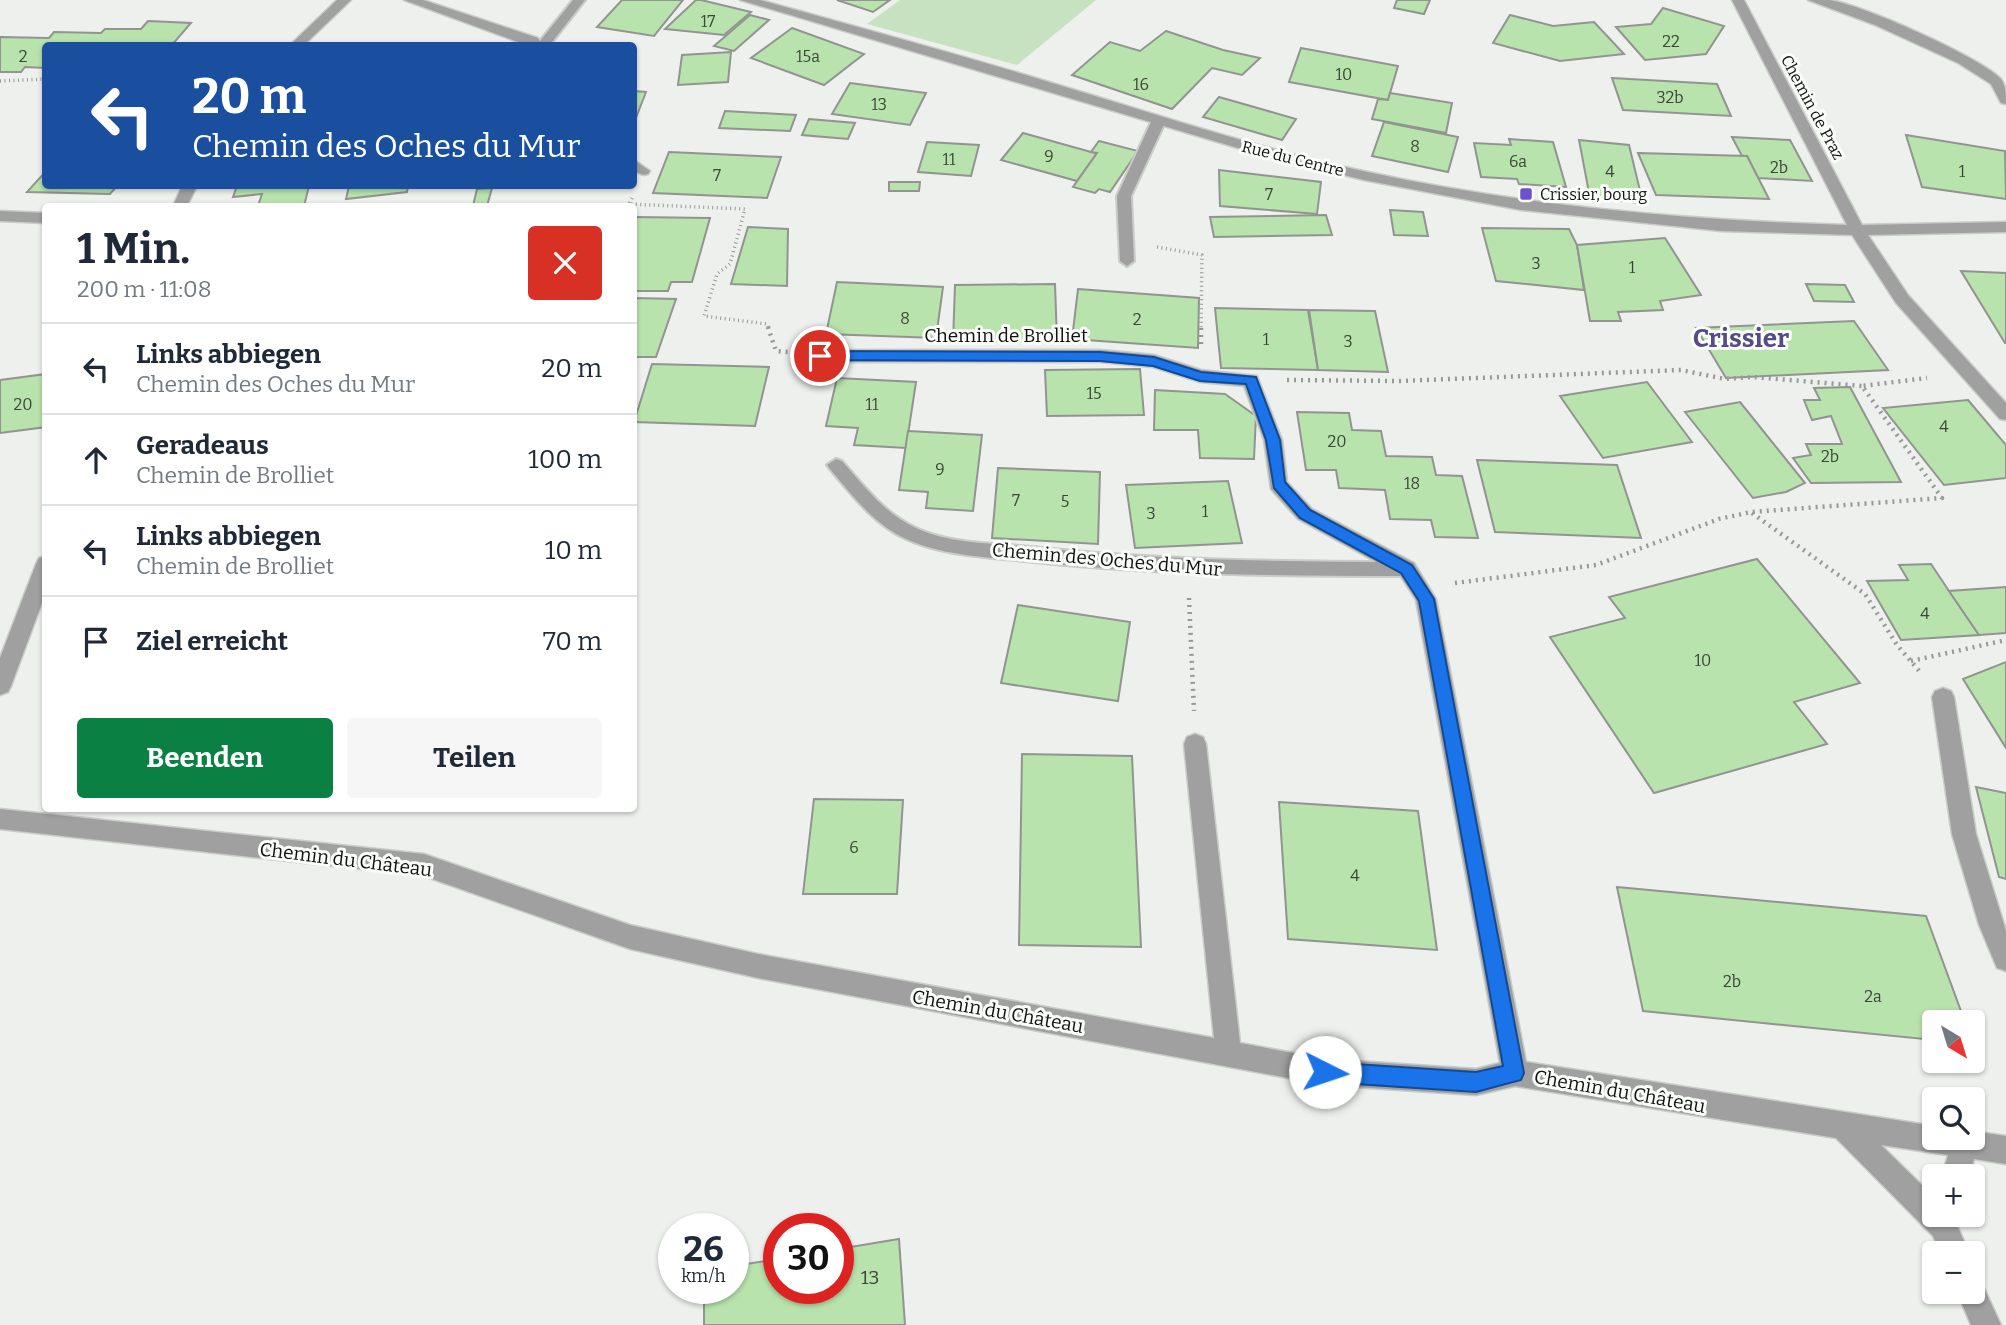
<!DOCTYPE html>
<html lang="de">
<head>
<meta charset="utf-8">
<style>
	:root { --surface:#fff; --page:#f6f6f7; --text:#1f2937; --muted:#747a83; --line:#e0e1e3; --accent:#0b8043 }
	body { margin:0; font-family:Bitter,serif; background:var(--page); color:var(--text); height:100vh; display:flex; flex-direction:column; font-size:26px; white-space:nowrap }
	* { box-sizing:border-box; margin:0 }
	p { font-size:23px; color:var(--muted) }
	.icon { flex:none; width:38px; height:38px; fill:none; stroke:currentColor; stroke-width:2; stroke-linecap:round; stroke-linejoin:round }
	.map { position:relative; flex:1; overflow:hidden }
	.sheet { position:absolute; left:42px; top:203px; width:595px; height:609px; display:flex; flex-direction:column; background:var(--surface); border-radius:7px; box-shadow:0 2px 5px #0004 }
	.sheet>* { flex:none }
	.guide { position:absolute; left:42px; top:42px; width:595px; height:147px; border-radius:7px; box-shadow:0 2px 5px #0004; background:#1a4fa0; color:#fff; overflow:hidden }
	.needle { width:46px; rotate:142deg }
	.tools { position:absolute; left:1922px; top:1010px; display:grid; gap:14px }
	.tools a { display:grid; place-items:center; width:63px; height:63px; border-radius:7px; background:var(--surface); box-shadow:0 2px 5px #0004; font-size:35px }
	.speed { position:absolute; left:658px; top:1213px; display:flex; gap:14px; font-size:35px; font-weight:700; text-align:center }
	.speed>* { display:grid; place-content:center; width:91px; height:91px; border-radius:50%; background:var(--surface); box-shadow:0 2px 5px #0004; line-height:1 }
	.speed small { font-size:18px; font-weight:400 }
	.speed .limit { border:10px solid #d22; background:#fff; color:#111 }
	.pin { position:absolute; display:grid; place-items:center; width:60px; height:60px; color:#fff; margin:-30px; border:4px solid #fff; border-radius:50%; box-shadow:0 2px 7px #0007 }
	.me { position:absolute; width:77px; margin:-38px; rotate:94deg; stroke-linejoin:round; filter:drop-shadow(0 0 5px #0008) }
	.turn { display:flex; align-items:center; gap:24px; height:147px; padding:0 35px; font-size:32px }
	.turn .icon { width:91px; height:91px; stroke-width:2.5 }
	.turn b { display:block; font-size:49px; line-height:60px }
	.round { display:grid; place-items:center; flex:none; width:74px; height:74px; border-radius:7px; background:var(--page) }
	.summary { display:flex; align-items:center; justify-content:space-between; height:119px; padding:0 35px }
	h1 { font-size:42px; font-weight:700; line-height:52px }
	.cta { display:flex; gap:14px; margin-top:auto; padding:14px 35px }
	.cta a { flex:1; height:80px; border-radius:7px; background:var(--accent); color:#fff; font-size:28px; font-weight:700; line-height:80px; text-align:center }
	.cta a+a { background:var(--page); color:var(--text) }
	ul { padding:0; list-style:none }
	li { display:flex; align-items:center; gap:21px; height:91px; padding:0 35px; border-top:2px solid var(--line) }
	li div { flex:1 }
	li b { display:block; font-size:26px }
	li em { font-style:normal }
	.map>svg:first-child { display:block }
	.green { fill:#c7e2c0 }
	.building { fill:#b8e3ac; stroke:#929491; stroke-width:2 }
	.lines { fill:none; stroke-linecap:round; stroke-linejoin:round }
	.lane-casing { stroke:#caccc9; stroke-width:4 }
	.street-casing { stroke:#caccc9; stroke-width:3 }
	.path-far1 { stroke:#969995; stroke-width:3.5; stroke-dasharray:1 3.5; stroke-linecap:butt }
	.path { stroke:#969995; stroke-width:4.5; stroke-dasharray:2 5; stroke-linecap:butt }
	.lane { fill:#9fa09f; fill-rule:evenodd }
	.street { fill:#9fa09f; fill-rule:evenodd }
	.route { fill:#1a73e8; stroke:#114b97; stroke-width:2 }
	.poi-dot { fill:#6d52cb; stroke:#fafdfa; stroke-width:2.5 }
	.labels { text-anchor:middle; stroke-width:6; stroke-linejoin:round; paint-order:stroke }
	.number-label { font-size:16px; fill:#3b4637 }
	.far-street-label { font-size:16px; fill:#111210; stroke:#fafdfa }
	.far-poi-label { font-size:16px; fill:#111210; stroke:#fafdfa; text-anchor:start }
	.street-label { font-size:19px; fill:#111210; stroke:#fafdfa }
	.near-number-label { font-size:19px; fill:#3b4637 }
	.district-label { font-size:26px; font-weight:bold; fill:#554b89; stroke:#fafdfa }
</style>
</head>
<body>
<div class="map">
<svg width="2006" height="1325" viewBox="0 0 2006 1325">
	<rect width="100%" height="100%" fill="#edf0ec"/>
	<!-- green -->
	<polygon class="green" points="900,0 1096,0 1017,65 867,24"/>
	<!-- building -->
	<g class="building">
		<polygon points="622,0 683,0 654,36 597,27"/>
		<polygon points="696,0 701,0 751,12 724,35 665,29"/>
		<polygon points="837,0 890,0 873,12"/>
		<polygon points="1397,0 1430,0 1424,14 1394,8"/>
		<polygon points="1663,8 1724,26 1706,54 1645,60 1616,27 1651,24"/>
		<polygon points="750,15 769,20 734,51 714,46"/>
		<polygon points="1510,15 1553,26 1594,22 1624,54 1560,61 1493,43"/>
		<polygon points="148,21 191,23 171,46 46,46 46,68 25,67 21,72 0,72 0,37 49,38 54,32 101,33 105,29 141,29"/>
		<polygon points="792,28 864,54 824,85 751,58"/>
		<polygon points="1166,31 1223,50 1260,58 1242,75 1212,68 1172,109 1072,75 1110,42 1140,51"/>
		<polygon points="1301,48 1398,66 1388,100 1289,82"/>
		<polygon points="731,52 728,82 678,85 682,55"/>
		<polygon points="1612,78 1717,84 1731,116 1623,110"/>
		<polygon points="850,83 926,93 910,125 832,114"/>
		<polygon points="634,91 646,92 634,123"/>
		<polygon points="1390,93 1452,103 1446,133 1372,119 1378,99 1388,100"/>
		<polygon points="1219,97 1296,119 1282,140 1203,117"/>
		<polygon points="725,111 796,115 790,131 719,128"/>
		<polygon points="809,119 855,123 848,139 802,135"/>
		<polygon points="1384,122 1458,137 1448,172 1372,156"/>
		<polygon points="1023,133 1091,152 1097,153 1077,181 1001,160"/>
		<polygon points="1906,135 2005,151 2006,199 1922,187"/>
		<polygon points="1732,137 1790,140 1812,181 1758,178 1747,156 1742,156"/>
		<polygon points="1509,139 1553,142 1566,187 1519,184 1517,179 1481,177 1474,143 1511,145"/>
		<polygon points="1579,140 1629,145 1643,203 1590,198"/>
		<polygon points="1099,141 1138,151 1110,192 1099,189 1095,193 1073,187 1097,153 1091,152"/>
		<polygon points="927,142 979,145 971,176 918,172"/>
		<polygon points="669,152 781,157 767,198 653,193"/>
		<polygon points="1638,153 1747,156 1769,199 1656,195"/>
		<polygon points="1219,170 1321,182 1317,214 1220,206"/>
		<polygon points="46,171 46,186 117,186 110,194 27,192"/>
		<polygon points="889,182 920,182 919,191 889,191"/>
		<polygon points="237,186 309,186 304,206 258,206 262,194 233,197"/>
		<polygon points="349,186 408,186 407,192 346,199"/>
		<polygon points="492,188 487,206 473,206 477,189"/>
		<polygon points="1390,210 1423,212 1428,236 1394,235"/>
		<polygon points="1326,215 1332,235 1214,237 1210,217"/>
		<polygon points="634,217 710,218 692,282 671,282 668,291 634,291"/>
		<polygon points="748,227 788,229 787,286 731,284"/>
		<polygon points="1482,228 1569,229 1577,245 1584,290 1496,281"/>
		<polygon points="1665,238 1701,295 1660,301 1663,310 1618,312 1621,321 1590,321 1577,245"/>
		<polygon points="1961,271 2006,273 2006,343 2005,343"/>
		<polygon points="837,282 943,287 936,338 826,334"/>
		<polygon points="1055,284 1057,341 953,342 955,285"/>
		<polygon points="1806,284 1845,285 1854,302 1814,301"/>
		<polygon points="1078,289 1199,298 1198,348 1072,339"/>
		<polygon points="634,298 676,299 656,357 634,357"/>
		<polygon points="1215,308 1308,310 1318,370 1221,368"/>
		<polygon points="1309,310 1375,311 1388,372 1318,370"/>
		<polygon points="1854,321 1888,370 1726,378 1696,328"/>
		<polygon points="652,364 769,367 755,426 634,422"/>
		<polygon points="1140,369 1144,415 1047,416 1045,370"/>
		<polygon points="46,374 46,427 0,433 0,380"/>
		<polygon points="837,378 916,382 906,448 854,445 858,428 826,426"/>
		<polygon points="1647,382 1692,442 1603,458 1560,396"/>
		<polygon points="1850,387 1901,482 1811,483 1793,458 1811,455 1806,444 1842,444 1831,416 1812,420 1804,400 1820,400 1814,388"/>
		<polygon points="1155,390 1225,394 1256,416 1254,459 1200,458 1198,430 1154,430"/>
		<polygon points="1968,400 2006,445 2006,478 1944,485 1883,408"/>
		<polygon points="1740,402 1805,483 1786,492 1753,498 1685,412"/>
		<polygon points="1297,412 1349,413 1352,430 1381,431 1386,456 1432,457 1436,475 1462,476 1478,538 1435,537 1431,520 1390,519 1385,490 1339,488 1336,470 1306,470"/>
		<polygon points="908,431 982,435 973,511 926,508 928,492 899,490"/>
		<polygon points="1477,460 1617,465 1641,538 1495,532"/>
		<polygon points="998,468 1100,472 1098,544 992,538"/>
		<polygon points="1228,481 1242,543 1135,548 1126,485"/>
		<polygon points="1757,559 1860,683 1794,702 1827,744 1654,793 1550,637 1625,618 1609,597"/>
		<polygon points="1931,564 1949,591 1979,635 1901,640 1867,581 1908,580 1899,565"/>
		<polygon points="2006,587 2006,633 1979,635 1949,591"/>
		<polygon points="1018,605 1130,622 1118,701 1001,683"/>
		<polygon points="2006,662 2006,748 1963,679"/>
		<polygon points="1022,754 1132,756 1141,947 1019,945"/>
		<polygon points="1976,787 2006,793 2006,879 1999,877"/>
		<polygon points="814,799 903,800 897,894 803,894"/>
		<polygon points="1279,802 1418,811 1437,950 1288,939"/>
		<polygon points="1617,887 1926,916 1965,1022 1934,1022 1934,1040 1643,1011"/>
		<polygon points="899,1239 905,1325 704,1325 704,1288 733,1288 733,1266 779,1259 779,1288 838,1288 838,1249"/>
	</g>
	<g class="lines">
		<!-- lane casing -->
		<g class="lane-casing">
			<g id="lane">
				<polygon points="573,0 585,0 549,46 536,46"/>
				<polygon points="1159,116 1166,120 1131,196 1134,261 1127,266 1120,261 1117,196 1152,120"/>
				<path d="M836 459 842 461C864 486 885 514 916 528 950 544 993 543 1031 547 1156 560 1281 562 1407 562L1413 564 1416 569 1413 574 1407 576C1282 576 1158 575 1034 562 991 557 944 557 904 538 873 523 852 495 830 469L827 465Z"/>
			</g>
		</g>
		<!-- street casing -->
		<g class="street-casing">
			<g id="street">
				<polygon points="337,0 351,0 303,46 289,46"/>
				<polygon points="404,0 423,0 538,38 542,46 529,46"/>
				<path d="M740 0H760C861 28 962 55 1062 86 1162 116 1261 149 1363 171 1522 206 1684 220 1847 225L1732 0H1744L1862 225 2006 222V232L1868 235 1908 295 2006 403V420L2000 419 1896 303 1852 235 1721 231 1521 210 1364 180 1258 154Z"/>
				<path d="M1808 0C1815 0 1822 0 1829 0 1859 3 1982 58 2001 79 2006 86 2006 95 2006 104L2001 103 1991 84 1958 63 1875 25Z"/>
				<polygon points="634,160 650,171 648,174 643,175 634,171"/>
				<polygon points="182,186 197,186 187,206 173,206"/>
				<polygon points="0,211 46,213 46,223 0,221"/>
				<polygon points="820,350 1100,350 1154,355 1201,370 1257,376 1282,440 1287,482 1312,509 1414,563 1436,599 1526,1062 1934,1126 1934,1138 1972,1138 1972,1131 2006,1136 2006,1164 1974,1159 1970,1176 1942,1176 1948,1155 1881,1145 1934,1197 1934,1214 1960,1214 1957,1225 1969,1253 1941,1253 1933,1236 1836,1138 1515,1086 1476,1095 1325,1085 758,978 630,949 424,876 0,829 0,809 424,854 630,925 758,954 1214,1038 1184,744 1187,737 1195,734 1203,737 1206,744 1240,1043 1325,1059 1476,1069 1500,1063 1416,600 1400,575 1298,519 1271,489 1264,440 1244,386 1200,382 1153,367 1100,362 820,362 811,356"/>
				<polygon points="46,556 46,592 11,686 8,692 0,695 0,658 36,564 39,558"/>
				<polygon points="1943,688 1951,691 1954,697 1976,834 2006,931 2006,971 1997,968 1979,925 1952,834 1932,697 1935,691"/>
				<polygon points="1972,1278 1981,1282 2001,1325 1971,1325 1957,1292 1972,1292"/>
			</g>
		</g>
		<!-- path-far1 -->
		<g class="path-far1">
			<polyline points="0,81 46,79"/>
			<polyline points="632,198 629,204 745,209 730,264 717,274 704,316 767,324 769,329"/>
			<polyline points="1157,247 1202,255 1201,329"/>
		</g>
		<!-- path -->
		<g class="path">
			<polyline points="768,327 776,351 788,352"/>
			<polyline points="1201,344 1201,327"/>
			<polyline points="1287,380 1399,381 1681,370 1725,379 1753,377 1862,386"/>
			<polyline points="1752,513 1865,594 1897,645 1921,673"/>
			<polyline points="1455,583 1596,565 1719,519 1751,512 1942,498 1862,386 1927,378"/>
			<polyline points="1189,598 1194,711"/>
			<polyline points="1911,661 2006,640"/>
		</g>
		<!-- lane -->
		<use href="#lane" class="lane"/>
		<!-- street -->
		<use href="#street" class="street"/>
	</g>
	<!-- route -->
	<polygon class="route" points="820,351 1100,352 1154,357 1201,372 1256,377 1280,440 1285,482 1310,510 1412,565 1434,599 1524,1073 1521,1080 1476,1092 1325,1082 1318,1079 1316,1072 1318,1065 1325,1062 1476,1072 1503,1066 1419,601 1401,573 1300,518 1274,488 1266,440 1246,384 1200,381 1153,366 1100,361 820,360 814,356"/>
	<!-- markers -->
	<rect class="poi-dot" x="1519" y="187" width="14" height="14" rx="3.5"/>
	<g class="labels">
		<!-- number labels -->
		<g class="number-label">
			<text x="708" y="27">17</text>
			<text x="1671" y="47">22</text>
			<text x="23" y="62">2</text>
			<text x="808" y="62">15a</text>
			<text x="1344" y="80">10</text>
			<text x="1141" y="90">16</text>
			<text x="1670" y="103">32b</text>
			<text x="879" y="110">13</text>
			<text x="1415" y="152">8</text>
			<text x="1049" y="162">9</text>
			<text x="949" y="165">11</text>
			<text x="1518" y="167">6a</text>
			<text x="1779" y="173">2b</text>
			<text x="1610" y="177">4</text>
			<text x="1962" y="177">1</text>
			<text x="717" y="181">7</text>
			<text x="1269" y="200">7</text>
			<text x="1536" y="269">3</text>
			<text x="1632" y="273">1</text>
			<text x="905" y="324">8</text>
			<text x="1137" y="325">2</text>
			<text x="1266" y="345">1</text>
			<text x="1348" y="347">3</text>
			<text x="1094" y="399">15</text>
			<text x="23" y="410">20</text>
			<text x="872" y="410">11</text>
			<text x="1944" y="432">4</text>
			<text x="1337" y="447">20</text>
			<text x="1830" y="462">2b</text>
			<text x="940" y="475">9</text>
			<text x="1412" y="489">18</text>
			<text x="1016" y="506">7</text>
			<text x="1065" y="507">5</text>
			<text x="1205" y="517">1</text>
			<text x="1151" y="519">3</text>
			<text x="1925" y="619">4</text>
			<text x="1703" y="666">10</text>
			<text x="854" y="853">6</text>
			<text x="1355" y="881">4</text>
			<text x="1732" y="987">2b</text>
			<text x="1873" y="1002">2a</text>
		</g>
		<!-- far-street labels -->
		<g class="far-street-label">
			<text transform="translate(1813 107) rotate(62)" y="6">Chemin de Praz</text>
			<text transform="translate(1293 158) rotate(14)" y="6">Rue du Centre</text>
		</g>
		<!-- far-poi labels -->
		<g class="far-poi-label">
			<text x="1540" y="200">Crissier, bourg</text>
		</g>
		<!-- street labels -->
		<g class="street-label">
			<text x="1006" y="342">Chemin de Brolliet</text>
			<text transform="translate(1107 559) rotate(5)" y="7">Chemin des Oches du Mur</text>
			<text transform="translate(346 859) rotate(7)" y="7">Chemin du Château</text>
			<text transform="translate(998 1011) rotate(10)" y="7">Chemin du Château</text>
			<text transform="translate(1620 1091) rotate(10)" y="7">Chemin du Château</text>
		</g>
		<!-- near-number labels -->
		<g class="near-number-label">
			<text x="870" y="1284">13</text>
		</g>
		<!-- district labels -->
		<g class="district-label">
			<text x="1741" y="347">Crissier</text>
		</g>
	</g>
</svg>
<div class="tools">
<a><svg class="needle" viewBox="-14 -14 28 28"><path d="M0-13l5 13h-10z" fill="#e53935"/><path d="M0 13l5-13h-10z" fill="#747a83"/></svg></a>
<a><svg class="icon" aria-label="search" viewBox="0 0 24 24"><circle cx="10" cy="10" r="6"/><path d="M15 15l6 6"/></svg></a>
<a>+</a>
<a>−</a>
</div>
<div class="speed"><div>26<small>km/h</small></div><div class="limit">30</div></div>
<div class="pin" style="left:820px;top:356px;background:#d93025"><svg class="icon" aria-label="arrive" viewBox="0 0 24 24"><path d="M6 21V4h12l-3 4 3 4H6"/></svg></div>
<svg class="me" style="left:1325px;top:1072px" viewBox="-20 -20 40 40"><circle r="19" fill="#fff"/><path d="M0-13L10 11 0 6-10 11z" fill="#1a73e8"/></svg>
<div class="guide">
<div class="turn"><svg class="icon" aria-label="left" viewBox="0 0 24 24"><path d="M17 20v-9H6M10 6l-5 5 5 5"/></svg><div><b>20 m</b>Chemin des Oches du Mur</div></div>
</div>
<section class="sheet">
<div class="summary"><div><h1>1 Min.</h1><p>200 m · 11:08</p></div><a class="round" style="background:#d93025;color:#fff"><svg class="icon" aria-label="close" viewBox="0 0 24 24"><path d="M6 6l12 12M18 6L6 18"/></svg></a></div>
<ul>
<li><svg class="icon" aria-label="left" viewBox="0 0 24 24"><path d="M17 20v-9H6M10 6l-5 5 5 5"/></svg><div><b>Links abbiegen</b><p>Chemin des Oches du Mur</p></div><em>20 m</em></li>
<li><svg class="icon" aria-label="ahead" viewBox="0 0 24 24"><path d="M12 20V5M6 11l6-6 6 6"/></svg><div><b>Geradeaus</b><p>Chemin de Brolliet</p></div><em>100 m</em></li>
<li><svg class="icon" aria-label="left" viewBox="0 0 24 24"><path d="M17 20v-9H6M10 6l-5 5 5 5"/></svg><div><b>Links abbiegen</b><p>Chemin de Brolliet</p></div><em>10 m</em></li>
<li><svg class="icon" aria-label="arrive" viewBox="0 0 24 24"><path d="M6 21V4h12l-3 4 3 4H6"/></svg><div><b>Ziel erreicht</b></div><em>70 m</em></li>
</ul>
<div class="cta"><a>Beenden</a><a>Teilen</a></div>
</section>
</div>
</body>
</html>
